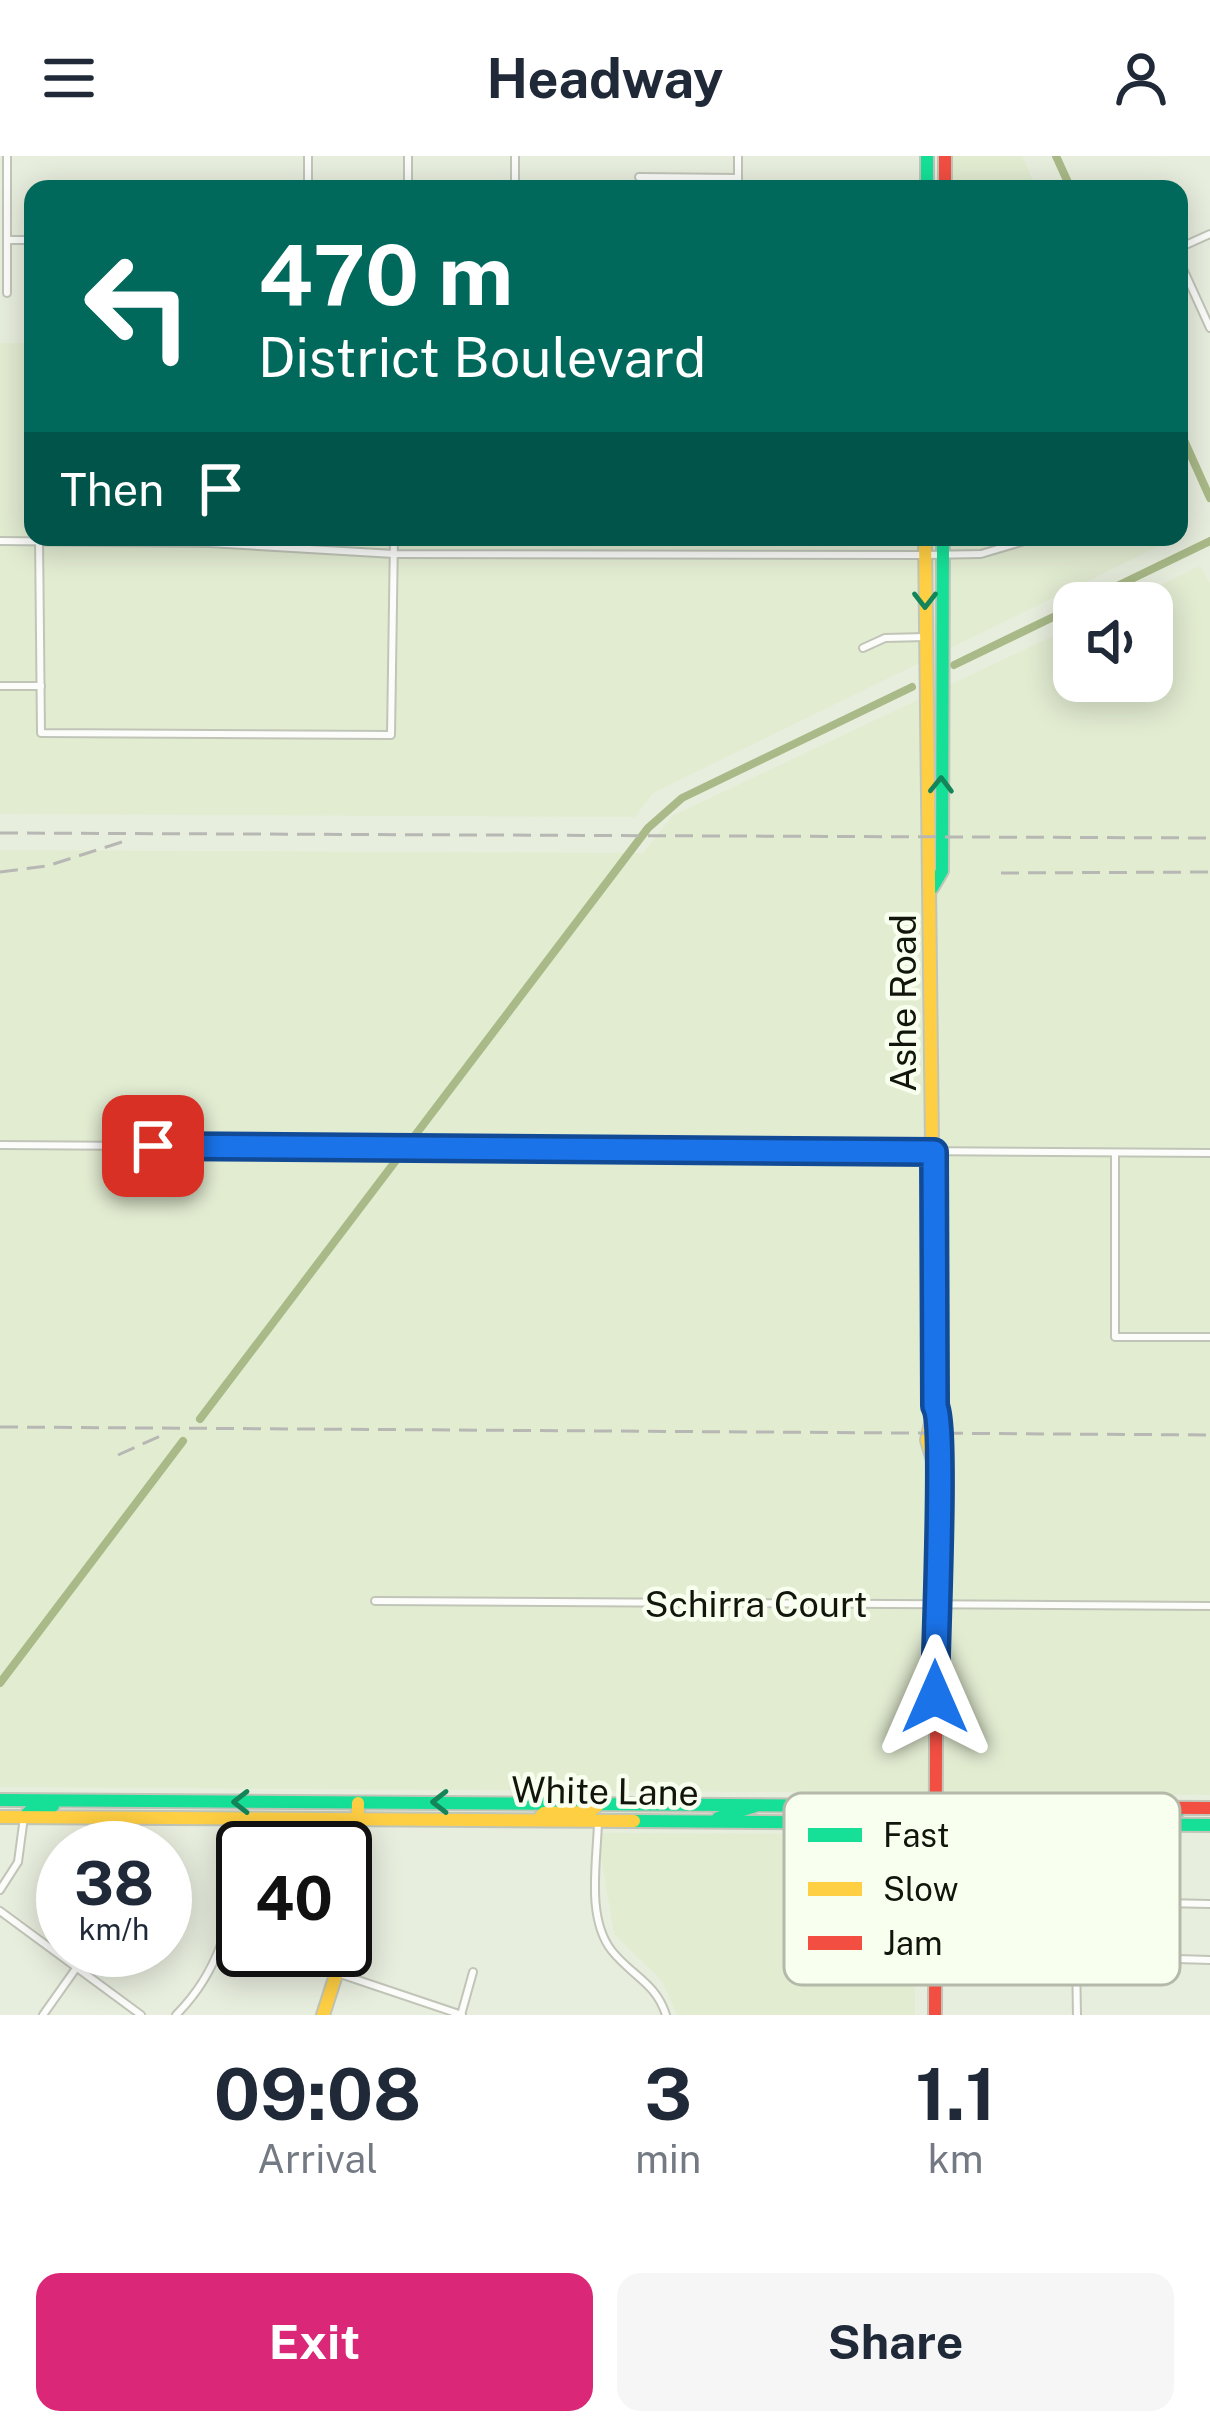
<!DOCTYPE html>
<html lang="en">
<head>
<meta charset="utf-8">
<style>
	:root { --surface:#fff; --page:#f6f6f7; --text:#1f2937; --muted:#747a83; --accent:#db2777 }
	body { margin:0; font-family:"Public Sans",sans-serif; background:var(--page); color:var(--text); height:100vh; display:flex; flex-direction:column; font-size:45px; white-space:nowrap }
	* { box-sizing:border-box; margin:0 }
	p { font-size:39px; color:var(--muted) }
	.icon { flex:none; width:66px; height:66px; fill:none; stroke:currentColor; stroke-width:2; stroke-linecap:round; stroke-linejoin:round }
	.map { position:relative; height:1859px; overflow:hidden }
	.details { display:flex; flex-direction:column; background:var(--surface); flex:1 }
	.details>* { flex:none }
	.hud { position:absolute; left:24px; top:24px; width:1164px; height:366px; border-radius:24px; box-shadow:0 6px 30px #0003; background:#00695c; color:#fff; overflow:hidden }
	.tools { position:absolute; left:1053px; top:426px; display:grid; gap:24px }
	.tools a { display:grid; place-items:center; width:120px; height:120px; border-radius:24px; background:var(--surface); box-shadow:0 6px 30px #0003; font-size:60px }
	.speed { position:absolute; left:36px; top:1665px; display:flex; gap:24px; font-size:60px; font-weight:700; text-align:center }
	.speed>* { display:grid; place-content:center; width:156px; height:156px; border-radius:50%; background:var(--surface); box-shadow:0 6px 30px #0003; line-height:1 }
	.speed small { font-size:30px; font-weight:400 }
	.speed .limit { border:6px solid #111; border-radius:18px; background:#fff; color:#111 }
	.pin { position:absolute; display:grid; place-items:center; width:102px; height:102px; color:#fff; margin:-51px; border-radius:24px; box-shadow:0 6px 18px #0006 }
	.me { position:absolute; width:132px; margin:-66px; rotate:0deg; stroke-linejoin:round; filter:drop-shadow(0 0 9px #0008) }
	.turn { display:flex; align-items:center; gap:42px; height:252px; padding:0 36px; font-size:54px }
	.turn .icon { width:156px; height:156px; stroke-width:2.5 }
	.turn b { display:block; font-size:84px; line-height:102px }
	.then { display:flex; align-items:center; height:114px; padding:0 36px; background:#0003; gap:24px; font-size:45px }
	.eta { display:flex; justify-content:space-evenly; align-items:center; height:204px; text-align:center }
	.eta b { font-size:72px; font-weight:700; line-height:84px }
	.primary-button { display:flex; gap:24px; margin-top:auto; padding:24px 36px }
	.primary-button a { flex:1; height:138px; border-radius:24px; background:var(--accent); color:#fff; font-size:48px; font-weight:700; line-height:138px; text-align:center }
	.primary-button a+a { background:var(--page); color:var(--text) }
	header { display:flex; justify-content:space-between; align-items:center; height:156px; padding:0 36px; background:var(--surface); font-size:54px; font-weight:700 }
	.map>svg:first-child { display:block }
	.built { fill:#e2ecd1 }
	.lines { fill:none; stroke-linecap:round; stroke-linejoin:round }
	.canal { stroke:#a9b987; stroke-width:8 }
	.street-casing { stroke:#c0c5b8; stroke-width:10 }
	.fast-casing { stroke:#c0c5b8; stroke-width:16 }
	.slow-casing { stroke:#c0c5b8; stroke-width:16 }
	.jam-casing { stroke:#c0c5b8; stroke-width:16 }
	.street { stroke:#fcfcfa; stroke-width:6 }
	.fast { stroke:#16e098; stroke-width:12 }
	.slow { stroke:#ffcf43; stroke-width:12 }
	.jam { stroke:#f24e42; stroke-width:12 }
	.rail { stroke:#b7b8b4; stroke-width:3; stroke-dasharray:18 9; stroke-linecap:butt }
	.oneway { stroke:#148559 }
	.route-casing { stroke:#114b97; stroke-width:30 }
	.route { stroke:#1a73e8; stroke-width:21 }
	.labels { text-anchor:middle; stroke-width:9; stroke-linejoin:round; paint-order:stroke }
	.street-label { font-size:36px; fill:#12150c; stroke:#f9ffee }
	.key { fill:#f9ffee; stroke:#b4b9aa; stroke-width:3 }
	.key-label { font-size:33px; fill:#12150c }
</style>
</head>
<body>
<header><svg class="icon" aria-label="menu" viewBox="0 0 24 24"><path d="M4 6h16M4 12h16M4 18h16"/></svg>Headway<svg class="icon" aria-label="person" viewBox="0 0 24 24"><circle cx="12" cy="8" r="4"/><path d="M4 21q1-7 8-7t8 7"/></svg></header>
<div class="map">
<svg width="1210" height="1859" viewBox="0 0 1210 1859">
	<rect width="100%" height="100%" fill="#e8eede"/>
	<!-- built -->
	<g class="built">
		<polygon points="947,0 1022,0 1037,33 945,33"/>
		<polygon points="0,187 33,187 33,381 1178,381 653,637 635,661 0,658"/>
		<polygon points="1200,410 1210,427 1210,1639 0,1631 0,694 643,697 672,660 1074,470 1074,525 1152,525 1152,447 1123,447"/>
		<polygon points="597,1677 907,1678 915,1685 915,1859 677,1859 662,1825 614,1778"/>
	</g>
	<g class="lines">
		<!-- canal -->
		<g class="canal">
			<polyline points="1056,0 1071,33"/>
			<polyline points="1179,273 1210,342"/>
			<polyline points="1082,447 1210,385"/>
			<polyline points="954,509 1074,451"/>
			<polyline points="200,1263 648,672 682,642 912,531"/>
			<polyline points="0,1527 183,1285"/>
		</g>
		<!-- street casing -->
		<g class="street-casing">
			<g id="street">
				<polyline points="639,21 738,22"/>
				<polyline points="308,33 308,0"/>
				<polyline points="408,33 408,0"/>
				<polyline points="515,33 515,0"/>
				<polyline points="738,33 738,0"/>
				<polyline points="7,84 33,84"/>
				<polyline points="1179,92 1210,78"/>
				<polyline points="1179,104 1210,172"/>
				<polyline points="7,137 7,0"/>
				<polyline points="39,381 41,577 391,579 394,381"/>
				<polyline points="0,385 210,387 394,398 925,399 981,398 1038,381"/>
				<polyline points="863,492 885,482 925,481"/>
				<polyline points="0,530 41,530"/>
				<polyline points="0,989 1210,997"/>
				<polyline points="1115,998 1115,1181 1210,1181"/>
				<polyline points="375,1445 1210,1450"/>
				<path d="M598 1666C597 1706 586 1762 612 1795 632 1820 656 1827 666 1859"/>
				<polyline points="0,1734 18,1706 24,1661"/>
				<polyline points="1022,1744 1210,1748"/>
				<polyline points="0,1755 141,1859"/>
				<polyline points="1076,1801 1077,1859"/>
				<polyline points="1177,1803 1210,1804"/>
				<polyline points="340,1818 462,1859"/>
				<polyline points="43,1859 89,1794"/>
				<path d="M176 1859C221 1814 236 1757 236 1695"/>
				<polyline points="461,1859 473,1816"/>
			</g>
		</g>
		<!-- fast casing -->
		<g class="fast-casing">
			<g id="fast">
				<polyline points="927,0 927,33"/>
				<polyline points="932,732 942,715 943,381"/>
				<polyline points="0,1644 853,1650"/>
				<polyline points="24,1661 33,1652 53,1650"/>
				<polyline points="718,1662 755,1650"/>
				<polyline points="1143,1664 1174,1659 1181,1652"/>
				<polyline points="634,1665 1210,1669"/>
			</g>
		</g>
		<!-- slow casing -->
		<g class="slow-casing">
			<g id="slow">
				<polyline points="925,381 935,1250 942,1278 937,1322"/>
				<polyline points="935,1250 927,1284 937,1318"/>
				<polyline points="0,1661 634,1665"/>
				<polyline points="538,1664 544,1657 589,1656 598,1649"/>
				<polyline points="323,1859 355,1760 358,1647"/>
			</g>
		</g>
		<!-- jam casing -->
		<g class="jam-casing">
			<g id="jam">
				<polyline points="945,0 945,33"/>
				<polyline points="853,1650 1210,1652"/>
				<polyline points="935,1859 937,1322"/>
			</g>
		</g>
		<!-- street -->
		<use href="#street" class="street"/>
		<!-- fast -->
		<use href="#fast" class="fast"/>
		<!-- slow -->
		<use href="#slow" class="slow"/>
		<!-- jam -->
		<use href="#jam" class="jam"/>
		<!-- rail -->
		<g class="rail">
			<polyline points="0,677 1210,682"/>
			<polyline points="0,716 47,710 122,686"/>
			<polyline points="1001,717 1210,716"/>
			<polyline points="0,1271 1210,1279"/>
			<polyline points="118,1299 165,1278"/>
		</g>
	</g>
	<!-- one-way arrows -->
	<defs><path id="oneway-chevron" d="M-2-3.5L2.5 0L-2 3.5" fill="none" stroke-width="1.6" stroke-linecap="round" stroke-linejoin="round" transform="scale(3)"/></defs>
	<g class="oneway">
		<use href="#oneway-chevron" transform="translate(925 444) rotate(90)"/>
		<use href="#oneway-chevron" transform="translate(941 629) rotate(-89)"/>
		<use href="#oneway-chevron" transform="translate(241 1646) rotate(-180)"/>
		<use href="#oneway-chevron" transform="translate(440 1646) rotate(-180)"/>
	</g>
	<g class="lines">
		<!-- route casing -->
		<g class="route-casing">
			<path id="route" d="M153 990 934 996 935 1250C946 1269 935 1498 935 1541"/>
		</g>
		<!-- route -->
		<use href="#route" class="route"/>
	</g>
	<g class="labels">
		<!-- street labels -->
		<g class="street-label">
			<text transform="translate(903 847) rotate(-90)" y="13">Ashe Road</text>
			<text x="756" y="1461">Schirra Court</text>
			<text transform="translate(605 1635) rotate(1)" y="13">White Lane</text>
		</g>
	</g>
	<!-- legend -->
	<rect x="784" y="1637" width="396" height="192" rx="18" class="key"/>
	<rect x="808" y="1672" width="54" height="14" fill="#16e098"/>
	<rect x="808" y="1726" width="54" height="14" fill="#ffcf43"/>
	<rect x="808" y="1780" width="54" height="14" fill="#f24e42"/>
	<g class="key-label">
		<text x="883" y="1691">Fast</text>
		<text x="883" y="1745">Slow</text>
		<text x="883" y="1799">Jam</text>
	</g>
</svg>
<div class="tools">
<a><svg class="icon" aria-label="sound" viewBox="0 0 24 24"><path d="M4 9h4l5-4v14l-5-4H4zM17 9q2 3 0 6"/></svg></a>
</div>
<div class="speed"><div>38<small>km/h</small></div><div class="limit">40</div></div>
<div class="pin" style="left:153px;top:990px;background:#d93025"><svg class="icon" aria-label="arrive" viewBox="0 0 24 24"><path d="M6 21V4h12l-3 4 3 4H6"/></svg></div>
<svg class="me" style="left:935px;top:1541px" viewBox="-20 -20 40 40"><path d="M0-17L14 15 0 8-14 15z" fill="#1a73e8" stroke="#fff" stroke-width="4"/></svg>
<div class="hud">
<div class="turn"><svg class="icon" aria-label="left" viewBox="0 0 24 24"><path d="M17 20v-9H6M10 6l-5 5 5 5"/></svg><div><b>470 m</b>District Boulevard</div></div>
<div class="then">Then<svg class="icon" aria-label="arrive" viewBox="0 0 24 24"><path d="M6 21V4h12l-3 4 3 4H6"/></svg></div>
</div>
</div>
<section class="details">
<div class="eta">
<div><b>09:08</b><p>Arrival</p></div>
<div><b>3</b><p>min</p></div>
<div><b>1.1</b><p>km</p></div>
</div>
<div class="primary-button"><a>Exit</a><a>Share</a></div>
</section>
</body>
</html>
